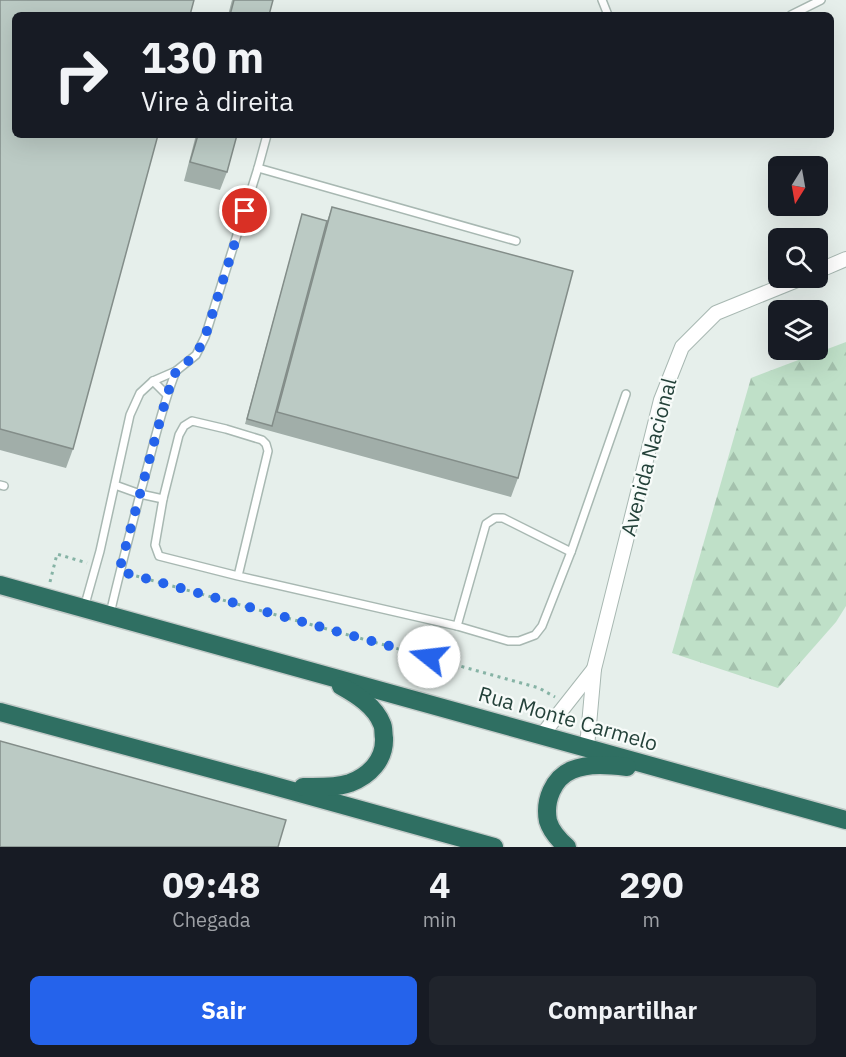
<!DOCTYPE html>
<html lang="pt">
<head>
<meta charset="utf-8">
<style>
	:root { --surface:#171b24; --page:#20242c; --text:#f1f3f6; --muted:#9ea1a6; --accent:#2563eb }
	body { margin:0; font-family:"IBM Plex Sans",sans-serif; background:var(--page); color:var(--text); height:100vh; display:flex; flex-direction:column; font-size:22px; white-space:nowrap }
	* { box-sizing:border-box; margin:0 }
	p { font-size:20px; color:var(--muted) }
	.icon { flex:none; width:33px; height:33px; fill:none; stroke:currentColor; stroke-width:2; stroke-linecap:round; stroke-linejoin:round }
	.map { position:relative; height:847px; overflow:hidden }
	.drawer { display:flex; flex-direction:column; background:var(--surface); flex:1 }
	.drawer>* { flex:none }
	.guide { position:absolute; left:12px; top:12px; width:822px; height:126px; border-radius:9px; box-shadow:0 6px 24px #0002; background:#171b24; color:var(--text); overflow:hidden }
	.needle { width:39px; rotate:191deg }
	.tools { position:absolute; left:768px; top:156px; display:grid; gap:12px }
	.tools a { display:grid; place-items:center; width:60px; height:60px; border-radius:9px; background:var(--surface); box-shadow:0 6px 24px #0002; font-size:30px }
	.pin { position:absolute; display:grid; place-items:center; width:51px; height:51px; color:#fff; margin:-26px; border:3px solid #fff; border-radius:50%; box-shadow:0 2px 6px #0007 }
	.me { position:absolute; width:66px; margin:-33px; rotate:286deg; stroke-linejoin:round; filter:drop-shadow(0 0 4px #0008) }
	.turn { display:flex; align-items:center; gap:21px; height:126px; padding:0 30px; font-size:27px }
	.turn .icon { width:78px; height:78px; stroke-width:2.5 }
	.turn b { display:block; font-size:42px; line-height:51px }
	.eta { display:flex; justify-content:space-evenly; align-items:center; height:102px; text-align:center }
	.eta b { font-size:36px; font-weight:800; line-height:42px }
	.primary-button { display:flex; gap:12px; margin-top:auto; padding:12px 30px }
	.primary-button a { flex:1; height:69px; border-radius:9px; background:var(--accent); color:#fff; font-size:24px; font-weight:800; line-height:69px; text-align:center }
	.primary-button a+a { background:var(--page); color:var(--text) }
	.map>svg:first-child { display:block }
	.forest { fill:url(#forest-firs) }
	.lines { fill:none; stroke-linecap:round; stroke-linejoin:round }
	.lane-casing { stroke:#a8b8b2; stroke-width:10 }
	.street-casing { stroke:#a8b8b2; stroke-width:16 }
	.highway-casing { stroke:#c2cac8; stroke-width:21 }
	.path { stroke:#86b3a5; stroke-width:3; stroke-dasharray:3 4.5; stroke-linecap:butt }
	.lane { stroke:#fff; stroke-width:7 }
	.street { stroke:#fff; stroke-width:14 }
	.highway { stroke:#2f6f62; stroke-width:18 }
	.wall { fill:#a1aea9 }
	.building { fill:#bbcac4; stroke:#838d89; stroke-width:1.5 }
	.route { stroke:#2563eb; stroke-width:10; stroke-dasharray:0 18 }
	.labels { text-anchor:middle; stroke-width:4.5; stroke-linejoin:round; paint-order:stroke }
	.street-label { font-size:21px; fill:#24423a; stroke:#f7fbf9 }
</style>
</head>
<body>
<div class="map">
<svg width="846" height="847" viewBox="0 0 846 847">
	<defs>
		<pattern id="forest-firs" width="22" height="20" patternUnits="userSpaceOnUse" patternTransform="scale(1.5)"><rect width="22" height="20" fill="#bfe0c8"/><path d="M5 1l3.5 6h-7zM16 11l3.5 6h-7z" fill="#a4c1ad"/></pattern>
	</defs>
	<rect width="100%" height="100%" fill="#e6efeb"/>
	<!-- forest -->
	<polygon class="forest" points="846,342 846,606 836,622 778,688 672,653 751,378"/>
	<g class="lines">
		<!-- lane casing -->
		<g class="lane-casing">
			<g id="lane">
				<polyline points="602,0 608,15"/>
				<polyline points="791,15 821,0"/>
				<polyline points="258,168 516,241"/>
				<polyline points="153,381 167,395"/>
				<polyline points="0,485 4,486"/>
				<polyline points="115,485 140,494 163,499"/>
				<polyline points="238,576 268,451 266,444 262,440 226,429 192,421 184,426 179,435 163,499 155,545 159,556 238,576 457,626 508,641 519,641 535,635 542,626 571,552 626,394"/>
				<polyline points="84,608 100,551 130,415 140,393 153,381 176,371 196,355 205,337 258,168 267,135"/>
				<path d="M110 614C119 574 130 534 140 494 152 453 160 411 176 371"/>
				<polyline points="457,626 486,524 495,518 503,518 571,552"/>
			</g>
		</g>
		<!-- street casing -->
		<g class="street-casing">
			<g id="street">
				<polyline points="818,271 846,259"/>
				<polyline points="542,735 594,669"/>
				<polyline points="587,747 594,669 661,400 682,347 716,313 802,278"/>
			</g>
		</g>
		<!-- highway casing -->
		<g class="highway-casing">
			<g id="highway">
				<polyline points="0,585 846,820"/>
				<polyline points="0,712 271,785 494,847"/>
				<path d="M303 787C318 787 335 788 350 783 369 776 385 760 384 738 383 733 384 728 382 724 375 706 357 695 341 686"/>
				<path d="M567 847C559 840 551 831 548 821 544 801 553 778 572 770 589 763 609 765 627 767"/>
			</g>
		</g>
		<!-- path -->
		<g class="path">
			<polyline points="129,574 539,688 555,697"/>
			<polyline points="50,582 57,554 87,563"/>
		</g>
		<!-- lane -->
		<use href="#lane" class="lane"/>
		<!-- street -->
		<use href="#street" class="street"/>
		<!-- highway -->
		<use href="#highway" class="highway"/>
	</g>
	<!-- wall -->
	<g class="wall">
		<polygon points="0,0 73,449 66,468 0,450"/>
		<polygon points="232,0 273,0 269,15 228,15"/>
		<polygon points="196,135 237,135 227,172 220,190 184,181"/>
		<polygon points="332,207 518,478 511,497 245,424 302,214 327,221"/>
	</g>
	<!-- building -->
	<g class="building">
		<polygon points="0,0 194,0 190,15 15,15 15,135 158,135 73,449 0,429"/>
		<polygon points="234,0 273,0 269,15 230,15"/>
		<polygon points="198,135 237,135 227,172 190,162"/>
		<polygon points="332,207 573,271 518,478 277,412"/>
		<polygon points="302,214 327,221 272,426 247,419"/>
		<polygon points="0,741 286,820 278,847 0,847"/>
	</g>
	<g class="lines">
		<!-- route -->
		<polyline class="route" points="245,211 205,337 196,355 176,371 167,395 119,571 429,657"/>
	</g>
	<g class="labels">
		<!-- street labels -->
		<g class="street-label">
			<text transform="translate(649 457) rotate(-75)" y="7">Avenida Nacional</text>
			<text transform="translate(568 719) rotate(16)" y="7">Rua Monte Carmelo</text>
		</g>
	</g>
</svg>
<div class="tools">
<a><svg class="needle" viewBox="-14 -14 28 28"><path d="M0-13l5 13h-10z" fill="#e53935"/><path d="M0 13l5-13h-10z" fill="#9ea1a6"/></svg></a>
<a><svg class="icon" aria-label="search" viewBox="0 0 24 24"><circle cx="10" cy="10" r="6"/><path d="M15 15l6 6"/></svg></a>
<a><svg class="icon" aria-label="layers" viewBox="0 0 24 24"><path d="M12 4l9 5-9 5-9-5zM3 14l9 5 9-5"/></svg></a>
</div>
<div class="pin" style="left:245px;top:211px;background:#d93025"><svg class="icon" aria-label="arrive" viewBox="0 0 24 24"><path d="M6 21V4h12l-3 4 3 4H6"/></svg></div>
<svg class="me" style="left:429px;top:657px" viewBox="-20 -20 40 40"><circle r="19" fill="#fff"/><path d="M0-13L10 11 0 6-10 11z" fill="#2563eb"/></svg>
<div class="guide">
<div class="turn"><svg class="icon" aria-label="right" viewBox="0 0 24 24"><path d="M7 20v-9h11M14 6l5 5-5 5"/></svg><div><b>130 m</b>Vire à direita</div></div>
</div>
</div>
<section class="drawer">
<div class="eta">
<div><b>09:48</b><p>Chegada</p></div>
<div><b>4</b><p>min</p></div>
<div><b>290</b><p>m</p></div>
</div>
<div class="primary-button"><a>Sair</a><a>Compartilhar</a></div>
</section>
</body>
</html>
